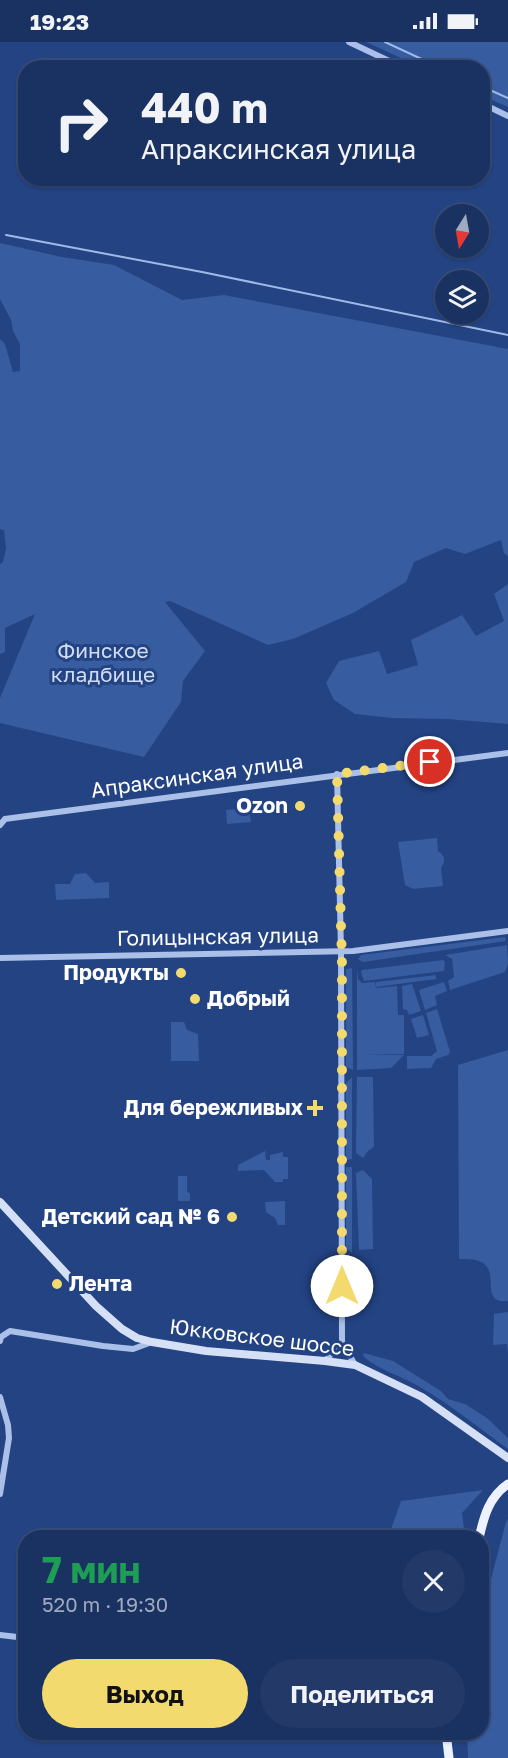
<!DOCTYPE html>
<html lang="ru">
<head>
<meta charset="utf-8">
<style>
	:root { --surface:#1a3262; --page:#233a68; --text:#f1f3f6; --muted:#9faabe; --line:#384d77; --accent:#f3da6e }
	body { margin:0; font-family:"Golos Text",sans-serif; background:var(--page); color:var(--text); height:100vh; display:flex; flex-direction:column; font-size:22px; white-space:nowrap }
	* { box-sizing:border-box; margin:0 }
	p { font-size:20px; color:var(--muted) }
	.icon { flex:none; width:33px; height:33px; fill:none; stroke:currentColor; stroke-width:2; stroke-linecap:round; stroke-linejoin:round }
	.map { position:relative; flex:1; overflow:hidden }
	.side { position:absolute; left:18px; top:1488px; width:471px; height:210px; display:flex; flex-direction:column; background:var(--surface); border-radius:24px; box-shadow:0 2px 4px #0004,0 0 0 2px var(--line) }
	.side>* { flex:none }
	.guide { position:absolute; left:18px; top:18px; width:472px; height:126px; border-radius:24px; box-shadow:0 2px 4px #0004,0 0 0 2px var(--line); background:#1a3262; color:var(--text); overflow:hidden }
	.needle { width:39px; rotate:191deg }
	.controls { position:absolute; left:435px; top:162px; display:grid; gap:12px }
	.controls a { display:grid; place-items:center; width:54px; height:54px; border-radius:50%; background:var(--surface); box-shadow:0 2px 4px #0004,0 0 0 2px var(--line); font-size:30px }
	.pin { position:absolute; display:grid; place-items:center; width:51px; height:51px; color:#fff; margin:-26px; border:3px solid #fff; border-radius:50%; box-shadow:0 2px 6px #0007 }
	.me { position:absolute; width:66px; margin:-33px; rotate:0deg; stroke-linejoin:round; filter:drop-shadow(0 0 4px #0008) }
	.turn { display:flex; align-items:center; gap:21px; height:126px; padding:0 24px; font-size:27px }
	.turn .icon { width:78px; height:78px; stroke-width:2.5 }
	.turn b { display:block; font-size:42px; line-height:51px }
	.round { display:grid; place-items:center; flex:none; width:63px; height:63px; border-radius:32px; background:var(--page) }
	.summary { display:flex; align-items:center; justify-content:space-between; height:102px; padding:0 24px }
	h1 { font-size:36px; font-weight:700; line-height:45px; color:#1e9e55 }
	.cta { display:flex; gap:12px; margin-top:auto; padding:12px 24px }
	.cta a { flex:1; height:69px; border-radius:36px; background:var(--accent); color:#111; font-size:24px; font-weight:700; line-height:69px; text-align:center }
	.cta a+a { background:var(--page); color:var(--text) }
	.status { display:flex; justify-content:space-between; align-items:center; height:42px; padding:0 30px; background:var(--surface); direction:ltr }
	.status svg { height:16px; fill:currentColor }
	.map>svg:first-child { display:block }
	.green { fill:#375ca0 }
	.lines { fill:none; stroke-linecap:round; stroke-linejoin:round }
	.stream { stroke:#9fbae9; stroke-width:2 }
	.minor { stroke:#abc0e8; stroke-width:6 }
	.secondary { stroke:#d5e0f7; stroke-width:8 }
	.primary { stroke:#edf2fe; stroke-width:9 }
	.route { stroke:#f3da6e; stroke-width:10; stroke-dasharray:0 18 }
	.poi-dot { fill:#f3da6e; stroke:#234383; stroke-width:2 }
	.labels { text-anchor:middle; stroke-width:6; stroke-linejoin:round; paint-order:stroke }
	.park-label { font-size:21px; fill:#cfddf6; stroke:#234383 }
	.street-label { font-size:21px; fill:#fff; stroke:#234383 }
	.poi-label { font-size:21px; font-weight:bold; fill:#fff; stroke:#234383; text-anchor:end }
</style>
</head>
<body>
<div class="status"><b>19:23</b><svg viewBox="0 0 49 12"><path d="M0 12V9h3v3zM5 12V6h3v6zM10 12V3h3v9zM15 12V0h3v12zM26 1h20v11H26zM47 4h2v5h-2z"/></svg></div>
<div class="map">
<svg width="508" height="1716" viewBox="0 0 508 1716">
	<rect width="100%" height="100%" fill="#234383"/>
	<!-- green -->
	<g class="green">
		<polygon points="366,0 508,0 508,65 483,54 483,26 421,25"/>
		<polygon points="0,201 62,215 114,223 182,258 224,253 508,307 508,514 504,511 501,498 465,512 446,506 414,520 406,540 353,571 293,597 268,603 170,559 165,560 205,609 183,639 181,660 144,715 0,681 0,656 35,572 5,586 5,610 0,612 0,522 3,520 6,506 4,488 0,487 0,297 5,302 13,330 20,329 20,302 13,289 11,278 0,257"/>
		<polygon points="508,542 508,682 447,677 392,676 355,672 334,658 326,641 339,619 379,609 387,632 418,623 411,598 462,573 476,594 504,579 494,552"/>
		<polygon points="249,766 251,780 227,782 226,768"/>
		<path d="M437 796 438 809C445 813 446 820 441 826L443 844 413 847 405 843 398 800Z"/>
		<polygon points="86,831 95,841 109,840 109,856 56,858 55,842 70,842 75,832"/>
		<polygon points="505,895 506,899 363,920 358,917 361,913"/>
		<polygon points="507,903 508,921 505,930 450,948 448,939 454,935 452,917 445,913"/>
		<polygon points="443,918 445,920 444,929 364,939 361,930 362,928"/>
		<polygon points="357,925 358,937 362,941 375,940 376,946 397,944 398,973 404,973 404,1012 366,1012 404,1013 391,1026 357,1028"/>
		<polygon points="352,926 353,1028 346,1025 346,927"/>
		<polygon points="436,933 436,937 376,945 376,940"/>
		<polygon points="444,940 447,949 435,954 437,963 425,968 419,948"/>
		<polygon points="412,942 421,969 409,973 407,968 403,967 402,944"/>
		<polygon points="437,967 450,1010 448,1013 436,1017 431,1026 407,1027 407,1014 431,1014 437,1009 426,971"/>
		<polygon points="423,973 429,993 417,996 411,977"/>
		<polygon points="171,980 184,980 187,988 198,992 199,1019 171,1019"/>
		<path d="M508 1008V1259C477 1262 503 1228 479 1219 473 1217 466 1217 459 1217L458 1023Z"/>
		<polygon points="352,1035 352,1117 346,1118 346,1041"/>
		<polygon points="357,1035 373,1035 374,1105 368,1109 363,1116 356,1111"/>
		<polygon points="265,1109 266,1118 270,1118 270,1113 283,1110 283,1115 288,1115 288,1137 283,1137 283,1140 275,1140 264,1128 238,1129 238,1123"/>
		<polygon points="346,1125 352,1125 352,1211 346,1206"/>
		<polygon points="363,1128 372,1137 373,1207 359,1208 356,1131"/>
		<polygon points="178,1134 187,1134 187,1150 190,1151 190,1159 178,1159"/>
		<polygon points="285,1159 285,1183 278,1183 275,1176 266,1170 265,1160"/>
		<polygon points="508,1270 508,1312 507,1302 493,1303 494,1272"/>
		<path d="M364 1311 393 1319 441 1349 448 1357 465 1362 487 1376 508 1396V1407C479 1386 451 1363 420 1345 402 1334 378 1328 363 1314Z"/>
		<polygon points="483,1448 462,1471 465,1495 418,1495 390,1490 401,1459"/>
		<polygon points="508,1477 508,1716 468,1716 467,1691 482,1690 482,1571 506,1480"/>
	</g>
	<g class="lines">
		<!-- stream -->
		<g class="stream">
			<polyline points="385,0 441,26"/>
			<polyline points="483,45 508,56"/>
			<polyline points="6,193 202,230 508,293"/>
			<polyline points="485,1573 482,1602 486,1617"/>
		</g>
		<!-- minor -->
		<g class="minor">
			<polyline points="349,0 404,26"/>
			<polyline points="483,62 508,74"/>
			<polyline points="337,732 341,909 342,1300 355,1323"/>
			<polyline points="0,783 5,777 12,776 508,711"/>
			<polyline points="0,916 353,909 508,889"/>
			<polyline points="0,1299 1,1295 10,1289 103,1304 133,1307 152,1300"/>
			<polyline points="325,1319 342,1300"/>
			<polyline points="0,1355 8,1383 9,1396 0,1452"/>
			<polyline points="0,1593 26,1596"/>
		</g>
		<!-- secondary -->
		<polyline class="secondary" points="0,1160 96,1264 122,1287 137,1296 152,1300 206,1309 325,1319 355,1323 422,1355 508,1416"/>
		<!-- primary -->
		<g class="primary">
			<path d="M479 1496C484 1474 489 1455 508 1442"/>
			<polyline points="446,1690 449,1716"/>
		</g>
	</g>
	<g class="lines">
		<!-- route -->
		<polyline class="route" points="342,1244 342,922 337,732 430,720"/>
	</g>
	<!-- markers -->
	<g class="poi-dot">
		<circle cx="300" cy="764" r="6"/>
		<circle cx="181" cy="931" r="6"/>
		<circle cx="195" cy="957" r="6"/>
		<path d="M312 1057h6v6h6v6h-6v6h-6v-6h-6v-6h6z"/>
		<circle cx="232" cy="1175" r="6"/>
		<circle cx="57" cy="1242" r="6"/>
	</g>
	<g class="labels">
		<!-- park labels -->
		<g class="park-label">
			<text x="103" y="616">Финское<tspan x="103" dy="24">кладбище</tspan></text>
		</g>
		<!-- street labels -->
		<g class="street-label">
			<text transform="translate(197 734) rotate(-8)" y="7">Апраксинская улица</text>
			<text transform="translate(218 895) rotate(-1)" y="7">Голицынская улица</text>
			<text transform="translate(262 1296) rotate(7)" y="7">Юкковское шоссе</text>
		</g>
		<!-- poi labels -->
		<g class="poi-label">
			<text x="288" y="771">Ozon</text>
			<text x="169" y="938">Продукты</text>
			<text x="207" y="964" text-anchor="start">Добрый</text>
			<text x="303" y="1073">Для бережливых</text>
			<text x="220" y="1182">Детский сад № 6</text>
			<text x="69" y="1249" text-anchor="start">Лента</text>
		</g>
	</g>
</svg>
<div class="controls">
<a><svg class="needle" viewBox="-14 -14 28 28"><path d="M0-13l5 13h-10z" fill="#e53935"/><path d="M0 13l5-13h-10z" fill="#9faabe"/></svg></a>
<a><svg class="icon" aria-label="layers" viewBox="0 0 24 24"><path d="M12 4l9 5-9 5-9-5zM3 14l9 5 9-5"/></svg></a>
</div>
<div class="pin" style="left:430px;top:720px;background:#d93025"><svg class="icon" aria-label="arrive" viewBox="0 0 24 24"><path d="M6 21V4h12l-3 4 3 4H6"/></svg></div>
<svg class="me" style="left:342px;top:1244px" viewBox="-20 -20 40 40"><circle r="19" fill="#fff"/><path d="M0-13L10 11 0 6-10 11z" fill="#f3da6e"/></svg>
<div class="guide">
<div class="turn"><svg class="icon" aria-label="right" viewBox="0 0 24 24"><path d="M7 20v-9h11M14 6l5 5-5 5"/></svg><div><b>440 m</b>Апраксинская улица</div></div>
</div>
<section class="side">
<div class="summary"><div><h1>7 мин</h1><p>520 m · 19:30</p></div><a class="round"><svg class="icon" aria-label="close" viewBox="0 0 24 24"><path d="M6 6l12 12M18 6L6 18"/></svg></a></div>
<div class="cta"><a>Выход</a><a>Поделиться</a></div>
</section>
</div>
</body>
</html>
